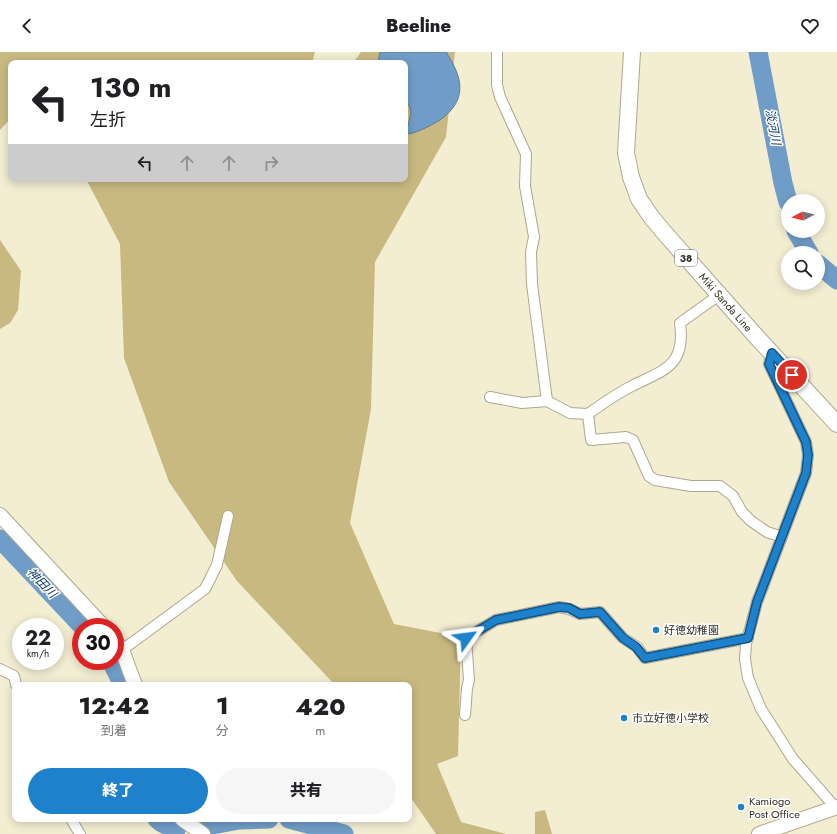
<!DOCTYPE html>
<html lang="ja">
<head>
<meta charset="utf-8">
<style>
	:root { --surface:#fff; --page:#f6f6f6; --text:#202124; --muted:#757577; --accent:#1d81cc }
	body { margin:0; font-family:Jost,"Noto Sans JP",sans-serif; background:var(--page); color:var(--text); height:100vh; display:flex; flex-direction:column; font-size:15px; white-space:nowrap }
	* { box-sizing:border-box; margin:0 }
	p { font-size:13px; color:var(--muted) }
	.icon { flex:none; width:22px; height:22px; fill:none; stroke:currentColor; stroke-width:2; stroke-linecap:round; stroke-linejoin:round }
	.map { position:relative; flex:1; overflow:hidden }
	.panel { position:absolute; left:12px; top:630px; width:400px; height:140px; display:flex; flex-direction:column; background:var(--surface); border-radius:8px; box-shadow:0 2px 10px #0003 }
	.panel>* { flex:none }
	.top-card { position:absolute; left:8px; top:8px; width:400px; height:122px; border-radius:8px; box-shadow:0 2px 10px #0003; background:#fff; color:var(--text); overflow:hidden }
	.needle { width:26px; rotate:263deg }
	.controls { position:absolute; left:781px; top:142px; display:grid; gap:8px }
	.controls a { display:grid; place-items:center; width:44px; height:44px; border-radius:50%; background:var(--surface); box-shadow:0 2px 10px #0003; font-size:20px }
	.speed { position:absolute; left:12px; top:566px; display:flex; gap:8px; font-size:20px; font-weight:700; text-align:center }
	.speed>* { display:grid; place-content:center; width:52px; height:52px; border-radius:50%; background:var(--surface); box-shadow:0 2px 10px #0003; line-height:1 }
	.speed small { font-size:10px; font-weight:400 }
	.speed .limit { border:6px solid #d22; background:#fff; color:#111 }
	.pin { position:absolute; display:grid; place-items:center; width:34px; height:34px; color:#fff; margin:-17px; border:2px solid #fff; border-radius:50%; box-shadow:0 1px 4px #0007 }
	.me { position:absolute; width:44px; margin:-22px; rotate:59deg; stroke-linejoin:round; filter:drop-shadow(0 0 3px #0008) }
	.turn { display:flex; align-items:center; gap:14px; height:84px; padding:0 16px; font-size:18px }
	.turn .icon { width:52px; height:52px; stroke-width:2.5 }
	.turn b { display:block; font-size:28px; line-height:34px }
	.lanes { display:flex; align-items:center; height:38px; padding:0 16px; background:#0003; justify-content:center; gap:20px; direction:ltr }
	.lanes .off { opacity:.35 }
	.eta { display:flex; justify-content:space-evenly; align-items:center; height:68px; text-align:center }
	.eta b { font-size:24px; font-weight:800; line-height:28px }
	.cta { display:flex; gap:8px; margin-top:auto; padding:8px 16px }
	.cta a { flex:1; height:46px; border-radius:24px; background:var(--accent); color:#fff; font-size:16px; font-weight:800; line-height:46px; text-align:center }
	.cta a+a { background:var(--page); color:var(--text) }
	header { display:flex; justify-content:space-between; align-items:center; height:52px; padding:0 16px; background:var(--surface); font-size:18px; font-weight:800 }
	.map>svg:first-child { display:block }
	.green { fill:#c8b981 }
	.water { fill:#709dc7; stroke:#5d7c96 }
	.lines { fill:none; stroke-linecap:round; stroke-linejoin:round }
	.river { stroke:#709dc7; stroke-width:19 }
	.street-casing { stroke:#ada78e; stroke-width:12 }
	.secondary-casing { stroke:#ada78e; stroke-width:16 }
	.primary-casing { stroke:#ada78e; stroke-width:18 }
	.street { stroke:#fff; stroke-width:10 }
	.secondary { stroke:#fff; stroke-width:14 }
	.primary { stroke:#fff; stroke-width:16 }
	.route-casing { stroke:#135485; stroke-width:10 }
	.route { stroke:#1d81cc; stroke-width:7 }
	.poi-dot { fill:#1d81cc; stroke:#fff; stroke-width:1.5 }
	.labels { text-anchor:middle; stroke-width:3; stroke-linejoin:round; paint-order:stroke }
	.shield { fill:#fff; stroke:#6f6d66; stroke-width:1 }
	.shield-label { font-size:10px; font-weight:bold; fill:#312e24 }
	.street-label { font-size:11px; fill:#312e24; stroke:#fff }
	.poi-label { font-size:11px; fill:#312e24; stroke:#fff; text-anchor:start }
	.water-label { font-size:12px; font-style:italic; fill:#00365e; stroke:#fff }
</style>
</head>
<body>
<header><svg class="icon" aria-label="back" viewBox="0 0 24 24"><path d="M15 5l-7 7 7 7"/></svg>Beeline<svg class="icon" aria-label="heart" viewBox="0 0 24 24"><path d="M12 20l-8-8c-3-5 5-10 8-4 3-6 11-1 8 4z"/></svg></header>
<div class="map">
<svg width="837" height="782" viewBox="0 0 837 782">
	<rect width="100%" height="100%" fill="#f3edd2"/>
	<!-- green -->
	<g class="green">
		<polygon points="0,0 315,0 312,11 11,11 11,66 0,78"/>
		<polygon points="361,0 455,0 446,85 375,210 371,357 350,471 394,572 461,585 458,704 437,712 461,770 506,782 436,782 409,743 409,633 335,633 237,529 169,430 124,306 120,192 86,127 405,127 405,11 353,11"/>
		<polygon points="0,188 21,219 18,258 10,271 0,277"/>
		<polygon points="545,758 552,782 535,782 535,760"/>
	</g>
	<!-- water -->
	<path class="water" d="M380 0H446C463 26 468 48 440 68 430 74 421 79 409 82L407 79C408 66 416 61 405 47V11H378Z"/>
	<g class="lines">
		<!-- river -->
		<g class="river">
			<polyline points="758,0 783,131 788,150"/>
			<polyline points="796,179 809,201"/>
			<polyline points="818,212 837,228"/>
			<polyline points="0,487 83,575"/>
			<polyline points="111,609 123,633"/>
			<polyline points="157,767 162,771 176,778"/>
			<polyline points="289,767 344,782"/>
			<polyline points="207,774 239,768 269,767"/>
		</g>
		<!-- street casing -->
		<g class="street-casing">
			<g id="street">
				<polyline points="497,0 497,33 500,45 526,102 525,134 534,185 531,200 532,232 547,349"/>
				<polyline points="772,301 769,312 806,390 808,403 806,421 757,550 746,592 745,607 748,626 761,657 793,707 835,755"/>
				<polyline points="490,345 522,351 547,349 570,361 588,362 591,388 626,385 633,388 649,424 655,428 691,434 720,434 733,444 742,460 751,469 767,480 782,485"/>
				<path d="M588 362C602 352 616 342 632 334 663 318 686 315 680 271L719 243"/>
				<polyline points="122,598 205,537 217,513 228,464"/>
				<polyline points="0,617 14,624 16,633"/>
				<polyline points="465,663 467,636 469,628 466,586 496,568 559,555 569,557 580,562 600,560 623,586 637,595 645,606 748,586"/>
				<polyline points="71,767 80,782"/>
			</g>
		</g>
		<!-- secondary casing -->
		<g class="secondary-casing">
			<g id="secondary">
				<polyline points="0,463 104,575"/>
				<polyline points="115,589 122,598 135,633"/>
				<polyline points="182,767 203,782"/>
				<polyline points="759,782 837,755"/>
			</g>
		</g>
		<!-- primary casing -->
		<g class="primary-casing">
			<g id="primary">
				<path id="s1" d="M632 0 626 101 631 125 639 147 652 166 669 186 754 282 837 372"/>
			</g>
		</g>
		<!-- street -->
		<use href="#street" class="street"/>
		<!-- secondary -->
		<use href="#secondary" class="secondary"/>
		<!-- primary -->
		<use href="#primary" class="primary"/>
	</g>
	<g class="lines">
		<!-- route casing -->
		<g class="route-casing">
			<polyline id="route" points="466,586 496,568 559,555 569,556 580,562 600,560 623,586 636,595 645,606 748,586 757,550 806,421 808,403 806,390 769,312 772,301 792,323"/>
		</g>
		<!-- route -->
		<use href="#route" class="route"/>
	</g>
	<!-- markers -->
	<g class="poi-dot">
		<circle cx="656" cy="578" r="4"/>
		<circle cx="624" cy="666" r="4"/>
		<circle cx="741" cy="755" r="4"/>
	</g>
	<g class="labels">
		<!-- shield labels -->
		<rect class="shield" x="675" y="198" width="22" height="16" rx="3"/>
		<g class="shield-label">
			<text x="686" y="210">38</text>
		</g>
		<!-- street labels -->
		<g class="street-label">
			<text dy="4" stroke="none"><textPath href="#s1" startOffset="284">Miki Sanda Line</textPath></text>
		</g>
		<!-- poi labels -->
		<g class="poi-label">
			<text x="664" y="582">好徳幼稚園</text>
			<text x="632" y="670">市立好徳小学校</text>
			<text x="749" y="753">Kamiogo<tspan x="749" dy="13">Post Office</tspan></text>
		</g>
		<!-- water labels -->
		<g class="water-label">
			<text transform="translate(773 75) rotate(79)" y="4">淡河川</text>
			<text transform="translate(42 531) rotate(46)" y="4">神田川</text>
		</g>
	</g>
</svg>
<div class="controls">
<a><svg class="needle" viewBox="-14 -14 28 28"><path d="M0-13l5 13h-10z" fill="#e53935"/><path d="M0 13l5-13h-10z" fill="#757577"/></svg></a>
<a><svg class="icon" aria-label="search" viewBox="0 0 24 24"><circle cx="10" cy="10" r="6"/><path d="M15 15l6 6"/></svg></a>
</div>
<div class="speed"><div>22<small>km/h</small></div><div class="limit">30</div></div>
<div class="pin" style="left:792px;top:323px;background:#d93025"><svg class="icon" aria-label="arrive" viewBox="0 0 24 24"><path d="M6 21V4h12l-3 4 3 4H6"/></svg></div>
<svg class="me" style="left:466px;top:586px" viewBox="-20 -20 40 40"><path d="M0-17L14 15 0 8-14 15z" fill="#1d81cc" stroke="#fff" stroke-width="4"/></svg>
<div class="top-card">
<div class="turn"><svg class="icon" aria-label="left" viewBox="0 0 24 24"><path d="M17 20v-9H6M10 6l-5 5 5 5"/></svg><div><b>130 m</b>左折</div></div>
<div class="lanes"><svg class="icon" aria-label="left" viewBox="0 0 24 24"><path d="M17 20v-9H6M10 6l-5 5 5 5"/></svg><svg class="icon off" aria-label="ahead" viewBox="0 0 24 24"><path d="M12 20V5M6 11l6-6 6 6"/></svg><svg class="icon off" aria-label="ahead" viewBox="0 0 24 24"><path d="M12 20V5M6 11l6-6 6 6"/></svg><svg class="icon off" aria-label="right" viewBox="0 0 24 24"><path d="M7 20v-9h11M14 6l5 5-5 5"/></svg></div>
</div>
<section class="panel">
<div class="eta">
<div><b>12:42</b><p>到着</p></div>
<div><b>1</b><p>分</p></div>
<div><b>420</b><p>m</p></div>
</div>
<div class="cta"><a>終了</a><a>共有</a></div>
</section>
</div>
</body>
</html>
